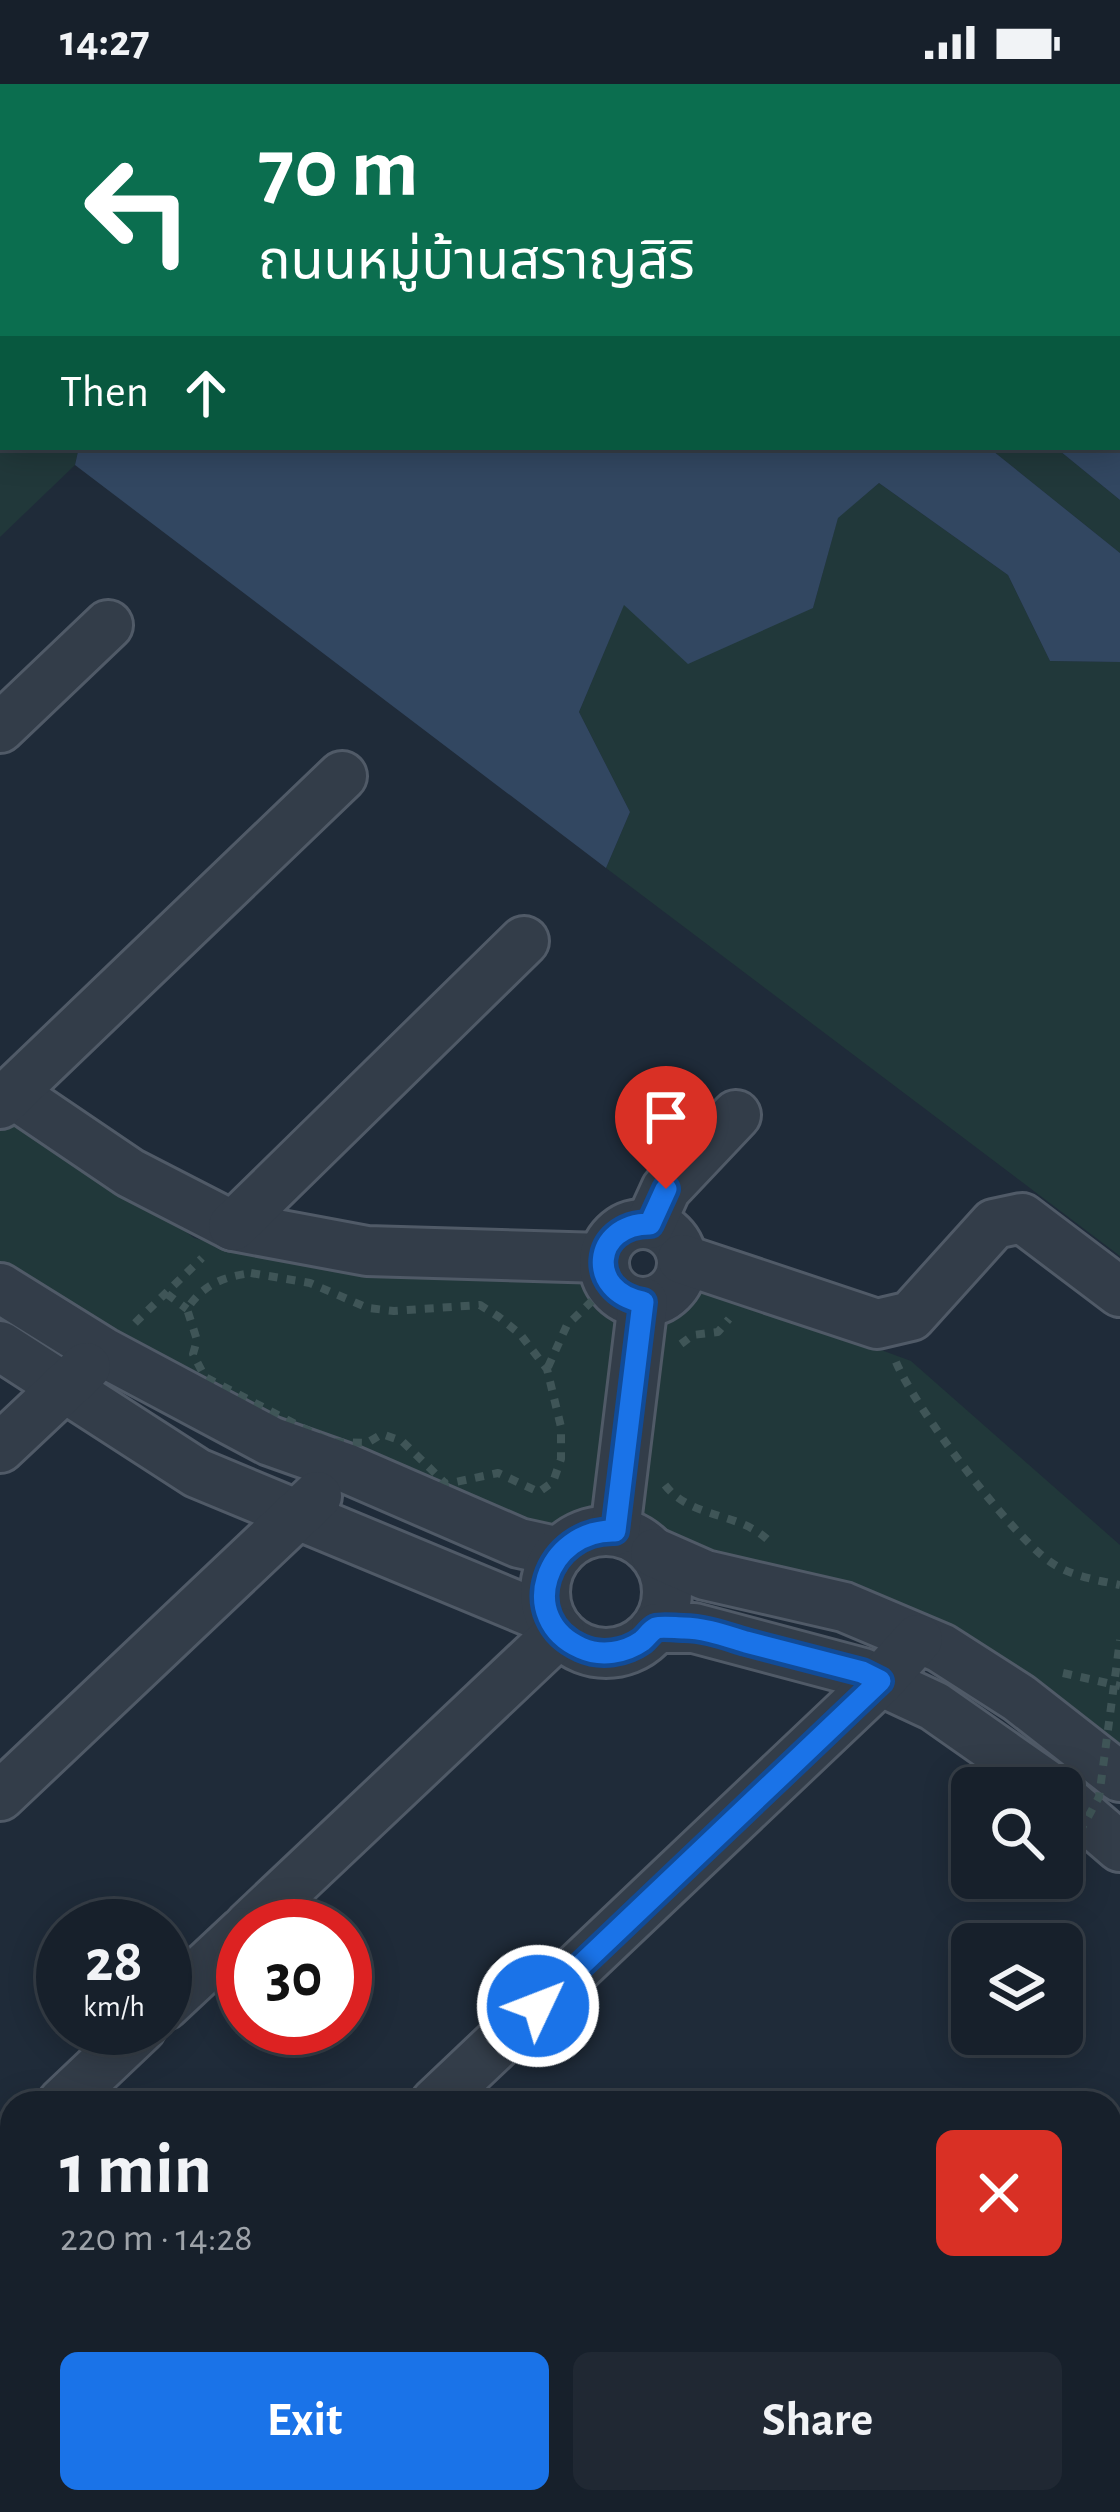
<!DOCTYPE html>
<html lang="en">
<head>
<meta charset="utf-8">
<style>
	:root { --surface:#17202b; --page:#202833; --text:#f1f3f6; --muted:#9ea3a9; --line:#363e47; --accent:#1a73e8 }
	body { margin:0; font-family:"Alegreya Sans","Noto Sans Thai",sans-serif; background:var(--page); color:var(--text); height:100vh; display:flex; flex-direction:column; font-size:45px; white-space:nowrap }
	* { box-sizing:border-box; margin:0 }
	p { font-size:39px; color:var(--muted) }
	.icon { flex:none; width:66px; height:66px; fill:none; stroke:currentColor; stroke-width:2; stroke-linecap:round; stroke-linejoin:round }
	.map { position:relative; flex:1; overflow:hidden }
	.side { position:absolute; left:0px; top:2007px; width:1122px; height:423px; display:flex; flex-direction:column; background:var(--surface); border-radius:36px 36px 0 0; box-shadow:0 6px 30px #0003,0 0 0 3px var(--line) }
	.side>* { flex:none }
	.hud { position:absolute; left:0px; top:0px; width:1122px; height:366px; box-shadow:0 6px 30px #0003,0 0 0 3px var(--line); background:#0b6e4f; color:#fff; overflow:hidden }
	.tools { position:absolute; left:951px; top:1683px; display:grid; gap:24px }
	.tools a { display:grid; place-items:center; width:132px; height:132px; border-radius:18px; background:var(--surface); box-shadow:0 6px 30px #0003,0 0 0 3px var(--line); font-size:60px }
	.speed { position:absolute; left:36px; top:1815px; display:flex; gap:24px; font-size:60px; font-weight:700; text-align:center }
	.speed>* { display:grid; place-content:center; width:156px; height:156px; border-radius:50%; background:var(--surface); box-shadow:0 6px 30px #0003,0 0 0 3px var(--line); line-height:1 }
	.speed small { font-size:30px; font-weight:400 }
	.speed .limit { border:18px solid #d22; background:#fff; color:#111 }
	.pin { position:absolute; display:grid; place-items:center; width:102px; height:102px; color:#fff; margin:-123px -51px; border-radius:50% 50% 50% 0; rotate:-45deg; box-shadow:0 0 12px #0007 }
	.pin .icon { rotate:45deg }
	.me { position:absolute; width:132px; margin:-66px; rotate:47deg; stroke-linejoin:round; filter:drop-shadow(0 0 9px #0008) }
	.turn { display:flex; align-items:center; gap:42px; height:252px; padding:0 60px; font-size:54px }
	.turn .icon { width:156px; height:156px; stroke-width:2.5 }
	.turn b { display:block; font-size:84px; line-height:102px }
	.then { display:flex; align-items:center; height:114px; padding:0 60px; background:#0003; gap:24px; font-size:45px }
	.round { display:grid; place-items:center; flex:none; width:126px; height:126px; border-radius:18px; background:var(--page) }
	.head { display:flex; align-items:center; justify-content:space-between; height:204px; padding:0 60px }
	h1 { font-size:72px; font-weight:600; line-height:90px }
	.button { display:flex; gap:24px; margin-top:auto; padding:24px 60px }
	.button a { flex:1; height:138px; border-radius:18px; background:var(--accent); color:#fff; font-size:48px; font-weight:600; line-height:138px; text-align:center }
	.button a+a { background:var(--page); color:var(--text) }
	.status { display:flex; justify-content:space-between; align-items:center; height:84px; padding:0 60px; background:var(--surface); direction:ltr }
	.status svg { height:33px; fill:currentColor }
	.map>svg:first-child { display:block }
	.green { fill:#21383a }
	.water { fill:#324761 }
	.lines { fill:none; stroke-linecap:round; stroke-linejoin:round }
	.minor-casing { stroke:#505a67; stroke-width:54 }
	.path { stroke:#3f5557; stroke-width:8; stroke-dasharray:9 9; stroke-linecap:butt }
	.minor { stroke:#333d49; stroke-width:48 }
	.path-bridge { stroke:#3f5557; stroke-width:8; stroke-dasharray:9 9; stroke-linecap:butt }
	.route-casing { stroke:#114b97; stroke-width:30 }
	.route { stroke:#1a73e8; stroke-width:21 }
</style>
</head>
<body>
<div class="status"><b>14:27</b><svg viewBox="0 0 49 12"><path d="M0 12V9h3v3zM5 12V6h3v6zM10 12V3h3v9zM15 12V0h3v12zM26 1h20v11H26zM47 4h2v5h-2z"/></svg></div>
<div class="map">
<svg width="1120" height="2428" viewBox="0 0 1120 2428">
	<rect width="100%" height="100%" fill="#1f2b39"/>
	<!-- green -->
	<g class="green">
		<polygon points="0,201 3,363 79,363 75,381 0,453"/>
		<polygon points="988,363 1055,363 1120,416 1120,469"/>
		<polygon points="879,399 1008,491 1050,577 1120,578 1120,1172 606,784 630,728 579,628 624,520 813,524 838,433"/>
		<polygon points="0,1030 157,1125 194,1154 254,1170 579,1190 596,1218 657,1243 680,1227 702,1200 911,1277 1120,1461 1120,1666 678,1468 641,1435 595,1429 550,1445 358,1377 0,1182"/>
	</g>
	<!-- water -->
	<g class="water">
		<polygon points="609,0 1120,0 1120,416 1055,363 1119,363 1119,3"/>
		<polygon points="79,363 988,363 1120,469 1120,578 1050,577 1008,491 879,399 838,434 813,524 688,580 624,521 579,628 630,728 606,784 75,381"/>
	</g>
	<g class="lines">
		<!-- minor casing -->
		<g class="minor-casing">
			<g id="minor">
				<polyline points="0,644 108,541"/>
				<polyline points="12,1009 130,1089 233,1142 367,1167 603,1174"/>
				<polyline points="0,1020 342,692"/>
				<circle cx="643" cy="1179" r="39"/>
				<polyline points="650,1140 666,1105 736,1031"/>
				<polyline points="233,1142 524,857"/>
				<polyline points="682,1175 877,1240 911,1232 994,1140 1022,1134 1120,1208"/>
				<polyline points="0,1204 103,1268 270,1357 346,1384 519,1459 560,1468"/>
				<polyline points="0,1262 197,1389 551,1536"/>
				<polyline points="0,1364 86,1283"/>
				<circle cx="606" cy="1508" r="61"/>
				<polyline points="615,1447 643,1218"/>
				<polyline points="655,1469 705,1491 844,1523 941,1564 1019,1614 1120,1693"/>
				<polyline points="656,1544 694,1544 863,1589 934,1622 1051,1704"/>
				<polyline points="0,1712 317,1412"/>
				<polyline points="1062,1713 1120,1763"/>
				<polyline points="249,1842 560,1548"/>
				<polyline points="165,1921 243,1848"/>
				<polyline points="62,2019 141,1944"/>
				<polyline points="435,2019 880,1597 918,1555"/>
				<polyline points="0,2077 12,2066"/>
			</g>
		</g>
		<!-- path -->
		<g class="path">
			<path d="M251 1189 310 1199 368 1224 394 1227 480 1221 499 1233 520 1250 547 1285 561 1343V1375L553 1398 539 1408 498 1389 446 1400 402 1357 382 1350 367 1359 330 1358 205 1293 193 1270 197 1256 187 1225C203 1201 222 1193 251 1189Z"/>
			<polyline points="167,1210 187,1225"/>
			<polyline points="135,1239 202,1174"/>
			<polyline points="681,1260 693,1251 718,1248 729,1235"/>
			<path d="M896 1278C915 1324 1009 1448 1049 1477 1070 1492 1096 1496 1120 1501"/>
			<polyline points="548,1283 567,1241 592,1217"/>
			<path d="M665 1401C692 1436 740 1427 770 1458"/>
			<polyline points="1063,1589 1120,1602"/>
			<polyline points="1052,1795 1053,1794"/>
		</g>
		<!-- minor -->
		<use href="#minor" class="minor"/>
		<!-- path-bridge -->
		<polyline class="path-bridge" points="1062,1780 1099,1713 1120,1556"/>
	</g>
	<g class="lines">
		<!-- route casing -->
		<g class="route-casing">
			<path id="route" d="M538 1922 880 1597 862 1588C824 1578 785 1568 746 1558 726 1552 704 1544 684 1544 676 1544 662 1542 656 1544 650 1547 647 1553 642 1557 625 1569 601 1573 581 1564 515 1535 546 1445 615 1447L643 1218C586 1208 592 1140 650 1140L666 1105"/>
		</g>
		<!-- route -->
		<use href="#route" class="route"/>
	</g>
</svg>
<div class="tools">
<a><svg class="icon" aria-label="search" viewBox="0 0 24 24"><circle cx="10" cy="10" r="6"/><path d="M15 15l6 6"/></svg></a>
<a><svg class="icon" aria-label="layers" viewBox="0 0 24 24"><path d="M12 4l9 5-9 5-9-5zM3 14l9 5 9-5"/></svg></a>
</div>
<div class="speed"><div>28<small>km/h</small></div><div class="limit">30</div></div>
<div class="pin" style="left:666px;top:1105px;background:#d93025"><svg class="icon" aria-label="arrive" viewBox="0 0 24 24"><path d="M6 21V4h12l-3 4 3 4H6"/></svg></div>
<svg class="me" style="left:538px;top:1922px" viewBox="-20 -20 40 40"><circle r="17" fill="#1a73e8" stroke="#fff" stroke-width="3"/><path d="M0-11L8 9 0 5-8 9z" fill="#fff"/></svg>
<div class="hud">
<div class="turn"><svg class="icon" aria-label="left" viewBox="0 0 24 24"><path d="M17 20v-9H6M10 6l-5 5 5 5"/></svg><div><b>70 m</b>ถนนหมู่บ้านสราญสิริ</div></div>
<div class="then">Then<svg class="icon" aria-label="ahead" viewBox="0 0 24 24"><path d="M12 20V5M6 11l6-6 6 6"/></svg></div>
</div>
<section class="side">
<div class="head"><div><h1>1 min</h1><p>220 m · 14:28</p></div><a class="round" style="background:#d93025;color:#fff"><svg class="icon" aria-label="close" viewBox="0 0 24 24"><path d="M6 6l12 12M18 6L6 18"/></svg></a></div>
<div class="button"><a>Exit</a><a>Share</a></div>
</section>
</div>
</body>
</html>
